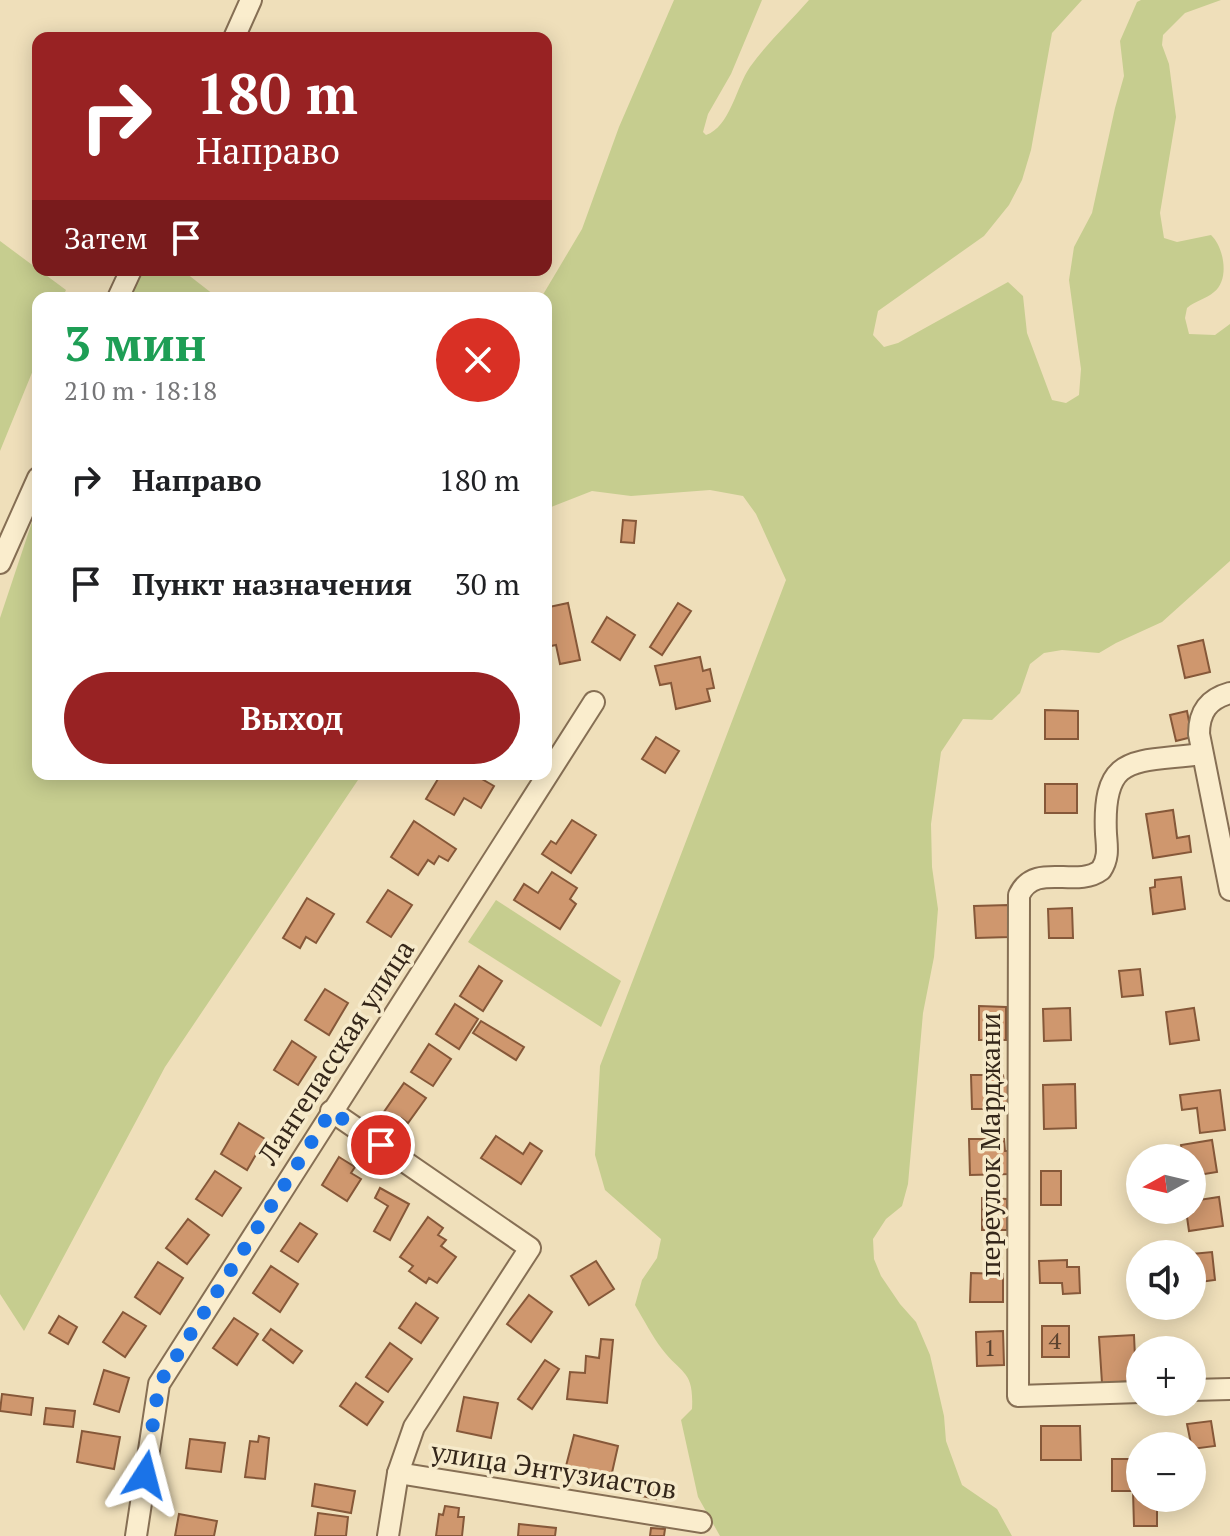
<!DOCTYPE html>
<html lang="ru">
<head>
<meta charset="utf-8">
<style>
	:root { --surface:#fff; --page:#f6f6f6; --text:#202124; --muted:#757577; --accent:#982223 }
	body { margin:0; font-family:"PT Serif",serif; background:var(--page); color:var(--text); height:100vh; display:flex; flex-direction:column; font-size:30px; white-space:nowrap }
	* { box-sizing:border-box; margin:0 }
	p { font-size:26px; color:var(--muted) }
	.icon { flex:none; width:44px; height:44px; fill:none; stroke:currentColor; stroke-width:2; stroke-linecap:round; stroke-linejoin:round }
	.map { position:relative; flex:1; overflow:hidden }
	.details { position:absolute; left:32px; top:292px; width:520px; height:488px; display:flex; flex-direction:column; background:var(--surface); border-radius:16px; box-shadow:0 4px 20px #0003 }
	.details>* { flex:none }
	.guide { position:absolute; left:32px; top:32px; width:520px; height:244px; border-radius:16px; box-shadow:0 4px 20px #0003; background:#982223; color:#fff; overflow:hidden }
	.needle { width:52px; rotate:262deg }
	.buttons { position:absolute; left:1126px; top:1144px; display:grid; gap:16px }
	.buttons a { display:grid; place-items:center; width:80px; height:80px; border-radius:50%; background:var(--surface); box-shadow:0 4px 20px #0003; font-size:40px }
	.pin { position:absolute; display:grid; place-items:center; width:68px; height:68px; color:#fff; margin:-34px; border:4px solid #fff; border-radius:50%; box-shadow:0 2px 8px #0007 }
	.me { position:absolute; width:88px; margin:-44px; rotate:9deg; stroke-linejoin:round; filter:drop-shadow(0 0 6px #0008) }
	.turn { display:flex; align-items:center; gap:28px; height:168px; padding:0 32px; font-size:36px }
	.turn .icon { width:104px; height:104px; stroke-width:2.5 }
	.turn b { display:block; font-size:56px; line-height:68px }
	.then { display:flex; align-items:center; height:76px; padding:0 32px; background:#0003; gap:16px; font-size:30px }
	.round { display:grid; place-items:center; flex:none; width:84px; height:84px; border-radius:42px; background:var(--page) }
	.headline { display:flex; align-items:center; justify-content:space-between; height:136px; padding:0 32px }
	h1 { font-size:48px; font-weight:700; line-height:60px; color:#1e9e55 }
	.button { display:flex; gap:16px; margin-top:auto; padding:16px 32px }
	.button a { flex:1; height:92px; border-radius:48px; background:var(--accent); color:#fff; font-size:32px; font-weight:700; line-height:92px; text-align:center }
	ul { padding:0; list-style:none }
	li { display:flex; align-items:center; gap:24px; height:104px; padding:0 32px }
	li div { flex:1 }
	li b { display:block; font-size:30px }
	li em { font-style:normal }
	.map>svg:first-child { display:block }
	.green { fill:#c6cd8f }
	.building { fill:#cf976e; stroke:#865839; stroke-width:2 }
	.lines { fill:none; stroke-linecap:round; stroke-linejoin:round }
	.minor-casing { stroke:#866f54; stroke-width:24 }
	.minor { stroke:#faedcd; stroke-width:20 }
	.route { stroke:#1a73e8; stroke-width:14; stroke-dasharray:0 25.2 }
	.labels { text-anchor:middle; stroke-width:7; stroke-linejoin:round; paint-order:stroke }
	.number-label { font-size:24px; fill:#5c432f }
	.street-label { font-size:28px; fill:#35271a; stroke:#f6eaca }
</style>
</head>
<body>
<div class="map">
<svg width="1230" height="1536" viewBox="0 0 1230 1536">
	<rect width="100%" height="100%" fill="#efdfba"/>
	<!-- green -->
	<g class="green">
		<path d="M674 0H762L731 74 708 114 703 132 706 135C730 127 736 87 750 67 767 43 790 22 809 0H1082L1052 33 1031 150 1022 180 1009 205 984 236 878 311 873 335 884 347 898 343 1008 282 1023 296 1027 333 1052 400 1066 403 1079 395 1081 369 1069 280 1074 247 1092 213 1115 108 1124 76 1120 41 1137 2 1141 0H1221L1185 13 1163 35 1162 45 1169 64 1176 117 1160 213 1164 238 1177 242 1211 235C1224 247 1230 280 1214 292 1206 299 1195 301 1187 308L1185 318 1189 334 1215 335 1230 324V561L1162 622 1116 643 1099 653 1062 650 1044 653 1030 664 1020 693 992 720 963 719 941 752 931 824 932 867 938 909 934 957 923 1013 908 1184 902 1206 886 1219 873 1239 874 1259 881 1276 900 1304 916 1322 930 1355 944 1416 946 1441 962 1485 997 1509 1012 1536H720L698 1497 681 1420 692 1409C694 1370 682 1375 662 1349 652 1336 644 1320 635 1305L642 1280 657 1258 661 1239 605 1190 595 1155 600 1066 786 580 756 514 743 496 710 490 631 496 592 491 546 509V298H541L582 229 619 127Z"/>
		<polygon points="0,241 66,290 62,298 38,298 38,358 0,451"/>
		<polygon points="142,270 182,270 218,298 129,298"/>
		<polygon points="38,504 38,774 362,774 165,1067 24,1331 0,1294 0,618"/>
		<polygon points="496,900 621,981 601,1027 468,942"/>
	</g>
	<!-- building -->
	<g class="building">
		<polygon points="623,520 636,521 634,543 621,542"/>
		<polygon points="568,603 580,660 560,664 556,645 546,647 546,615 550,614 549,607"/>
		<polygon points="678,603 691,611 662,655 650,647"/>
		<polygon points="607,617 635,635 620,660 592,642"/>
		<polygon points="1203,640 1210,672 1185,678 1178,646"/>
		<polygon points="700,657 703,671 710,669 714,688 707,689 710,701 676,709 671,683 660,685 655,666"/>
		<polygon points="1045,710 1078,711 1078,739 1045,739"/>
		<polygon points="1187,711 1192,737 1176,741 1170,715"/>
		<polygon points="656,737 679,751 665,773 642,759"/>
		<polygon points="441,774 473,774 494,786 481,808 464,798 454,815 426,799"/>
		<rect x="1045" y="784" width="32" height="29"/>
		<polygon points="1173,810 1177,838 1189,836 1191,852 1153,858 1146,814"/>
		<polygon points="572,820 596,835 571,873 542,854 551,841 556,844"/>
		<polygon points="414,821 456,849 448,861 439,856 434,864 428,860 418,875 391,857"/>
		<polygon points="552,872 577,888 570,899 576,904 560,929 514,900 524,884 538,893"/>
		<polygon points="1181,877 1185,909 1153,914 1150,888 1155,887 1155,880"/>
		<polygon points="388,890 412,905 391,937 367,922"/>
		<polygon points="307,898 334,914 316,943 306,937 300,948 283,938"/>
		<polygon points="1008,905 1010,937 976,938 974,906"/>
		<polygon points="1072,908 1073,938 1049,938 1048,909"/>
		<polygon points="479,966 502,981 483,1011 460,996"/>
		<polygon points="1140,969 1143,995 1122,997 1119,971"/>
		<polygon points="325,989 348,1003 329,1035 305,1020"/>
		<polygon points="455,1004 478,1019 459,1049 436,1034"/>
		<polygon points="979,1006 1006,1007 1006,1040 979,1040"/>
		<polygon points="1070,1008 1071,1040 1044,1041 1043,1009"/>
		<polygon points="1194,1008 1199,1040 1170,1044 1166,1012"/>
		<polygon points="481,1021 524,1047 516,1060 473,1033"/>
		<polygon points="292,1041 316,1057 298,1085 274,1070"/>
		<polygon points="429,1044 451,1059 433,1086 411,1072"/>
		<polygon points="971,1075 1003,1075 1004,1084 1010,1084 1010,1109 972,1109"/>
		<polygon points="404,1083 426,1098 408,1123 401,1118 393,1129 379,1119"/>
		<polygon points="1075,1084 1076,1128 1044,1129 1043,1085"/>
		<polygon points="1220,1090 1225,1130 1200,1133 1197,1108 1182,1110 1180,1095"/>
		<polygon points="239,1123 265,1139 247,1170 221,1154"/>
		<polygon points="496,1136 523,1154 530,1143 542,1151 521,1184 481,1158"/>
		<polygon points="969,1139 1004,1139 1005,1151 1010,1151 1011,1174 970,1175"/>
		<polygon points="1212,1140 1217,1172 1192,1176 1192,1158 1183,1158 1181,1145"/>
		<polygon points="339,1157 355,1167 351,1173 361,1179 347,1201 322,1185"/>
		<polygon points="215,1171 241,1188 222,1216 196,1199"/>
		<rect x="1041" y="1171" width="20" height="34"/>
		<polygon points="380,1188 409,1204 390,1240 374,1231 388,1206 375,1198"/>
		<polygon points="1219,1197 1223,1226 1189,1231 1186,1210 1192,1210 1192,1201"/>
		<polygon points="982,1198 1007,1199 1007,1230 982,1230"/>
		<polygon points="428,1217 443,1228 438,1235 446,1240 441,1246 456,1257 437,1283 429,1278 426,1283 409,1271 413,1266 400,1257"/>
		<polygon points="188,1219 209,1235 187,1264 166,1248"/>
		<polygon points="300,1223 317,1234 298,1262 281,1251"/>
		<polygon points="1212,1252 1215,1280 1192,1283 1192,1254"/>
		<polygon points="1067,1260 1067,1267 1079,1267 1080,1293 1063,1294 1062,1283 1040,1283 1039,1261"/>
		<polygon points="596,1261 614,1289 589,1305 571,1276"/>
		<polygon points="158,1262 183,1278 160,1314 135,1297"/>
		<polygon points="271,1266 298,1284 280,1312 253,1293"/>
		<polygon points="971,1273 1003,1274 1003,1302 970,1302"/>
		<polygon points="529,1295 552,1312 531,1342 507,1324"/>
		<polygon points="416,1303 438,1318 421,1343 399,1328"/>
		<polygon points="123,1312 146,1326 125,1357 103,1342"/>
		<polygon points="59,1316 77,1327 68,1344 49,1333"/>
		<polygon points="234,1318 258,1334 237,1365 213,1348"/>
		<rect x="1042" y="1326" width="27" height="31"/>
		<polygon points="271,1329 302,1351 293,1363 263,1340"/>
		<polygon points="1003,1331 1004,1365 977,1366 976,1332"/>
		<polygon points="1134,1335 1136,1381 1102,1383 1099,1337"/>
		<polygon points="601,1339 613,1340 607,1403 567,1399 570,1372 585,1373 586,1356 599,1358"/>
		<polygon points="390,1343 412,1359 388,1392 366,1377"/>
		<polygon points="545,1360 559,1369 532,1409 518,1399"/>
		<polygon points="104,1370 129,1378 119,1412 94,1404"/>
		<polygon points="356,1383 383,1402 367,1425 340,1406"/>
		<polygon points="2,1394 33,1398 31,1415 0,1411"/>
		<polygon points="464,1397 498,1403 491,1438 457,1431"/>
		<polygon points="46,1408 75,1411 73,1427 44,1424"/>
		<polygon points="1211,1421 1215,1446 1192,1449 1187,1424"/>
		<polygon points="1041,1426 1080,1426 1081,1460 1041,1460"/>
		<polygon points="82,1431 120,1437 114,1469 77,1462"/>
		<polygon points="574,1435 618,1446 611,1477 566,1466"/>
		<polygon points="259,1436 269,1438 265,1479 245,1477 250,1441 258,1442"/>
		<polygon points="190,1439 225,1443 221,1472 186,1468"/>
		<polygon points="1112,1459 1140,1459 1140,1498 1157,1498 1157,1526 1134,1526 1133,1491 1112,1491"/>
		<polygon points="640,1478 660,1483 656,1499 637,1495"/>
		<polygon points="315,1484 355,1491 351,1513 312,1506"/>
		<polygon points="445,1506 459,1508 458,1517 464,1517 462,1536 436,1536 439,1514 443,1515"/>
		<polygon points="318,1513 348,1517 346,1536 315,1536"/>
		<polygon points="179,1514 217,1521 214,1536 175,1536"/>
		<polygon points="519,1524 556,1528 555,1536 518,1536"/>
		<polygon points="651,1528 665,1529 664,1536 650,1536"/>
	</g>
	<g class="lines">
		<!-- minor casing -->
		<g class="minor-casing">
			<g id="minor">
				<polyline points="234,38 251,0"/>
				<polyline points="118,298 131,270"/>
				<polyline points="0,563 38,478"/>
				<path d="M1230 693C1208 699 1199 712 1199 734L1230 890"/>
				<polyline points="331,1111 530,1248 414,1427 398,1473 388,1536"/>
				<polyline points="1192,1390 1230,1389"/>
				<path d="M1140 1392 1018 1396 1019 895C1035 861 1076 889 1101 870 1109 858 1107 847 1106 834 1102 752 1134 763 1201 754"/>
				<polyline points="398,1473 701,1522"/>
				<polyline points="136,1536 159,1384 594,702"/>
			</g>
		</g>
		<!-- minor -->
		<use href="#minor" class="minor"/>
	</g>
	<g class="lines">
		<!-- route -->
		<polyline class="route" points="145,1475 159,1384 331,1111 381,1145"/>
	</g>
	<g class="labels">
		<!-- number labels -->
		<g class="number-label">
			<text x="1055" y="1349">4</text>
			<text x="990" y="1356">1</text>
		</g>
		<!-- street labels -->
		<g class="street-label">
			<text transform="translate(336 1052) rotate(-57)" y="10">Лангепасская улица</text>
			<text transform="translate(990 1145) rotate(-90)" y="10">переулок Марджани</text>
			<text transform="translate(554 1470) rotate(9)" y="10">улица Энтузиастов</text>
		</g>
	</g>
</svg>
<div class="buttons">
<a><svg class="needle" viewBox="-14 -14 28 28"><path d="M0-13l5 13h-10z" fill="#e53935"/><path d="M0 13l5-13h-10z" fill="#757577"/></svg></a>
<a><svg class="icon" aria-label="sound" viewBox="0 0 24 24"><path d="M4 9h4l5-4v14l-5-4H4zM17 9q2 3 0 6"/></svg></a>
<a>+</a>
<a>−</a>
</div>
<div class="pin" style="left:381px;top:1145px;background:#d93025"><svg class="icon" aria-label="arrive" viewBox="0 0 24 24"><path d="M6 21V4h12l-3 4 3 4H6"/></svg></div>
<svg class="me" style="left:145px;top:1475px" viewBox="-20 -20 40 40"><path d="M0-17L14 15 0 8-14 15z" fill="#1a73e8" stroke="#fff" stroke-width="4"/></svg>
<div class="guide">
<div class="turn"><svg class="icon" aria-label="right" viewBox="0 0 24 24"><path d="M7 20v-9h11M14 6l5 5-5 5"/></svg><div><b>180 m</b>Направо</div></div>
<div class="then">Затем<svg class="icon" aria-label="arrive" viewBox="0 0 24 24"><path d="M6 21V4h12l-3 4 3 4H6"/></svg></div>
</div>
<section class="details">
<div class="headline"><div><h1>3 мин</h1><p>210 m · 18:18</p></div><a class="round" style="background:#d93025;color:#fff"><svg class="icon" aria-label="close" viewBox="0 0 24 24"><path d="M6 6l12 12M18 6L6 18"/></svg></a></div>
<ul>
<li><svg class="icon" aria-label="right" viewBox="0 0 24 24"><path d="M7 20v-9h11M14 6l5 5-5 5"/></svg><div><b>Направо</b></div><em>180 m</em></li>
<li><svg class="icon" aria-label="arrive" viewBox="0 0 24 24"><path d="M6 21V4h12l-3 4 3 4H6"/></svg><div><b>Пункт назначения</b></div><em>30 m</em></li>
</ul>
<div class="button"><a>Выход</a></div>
</section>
</div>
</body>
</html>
